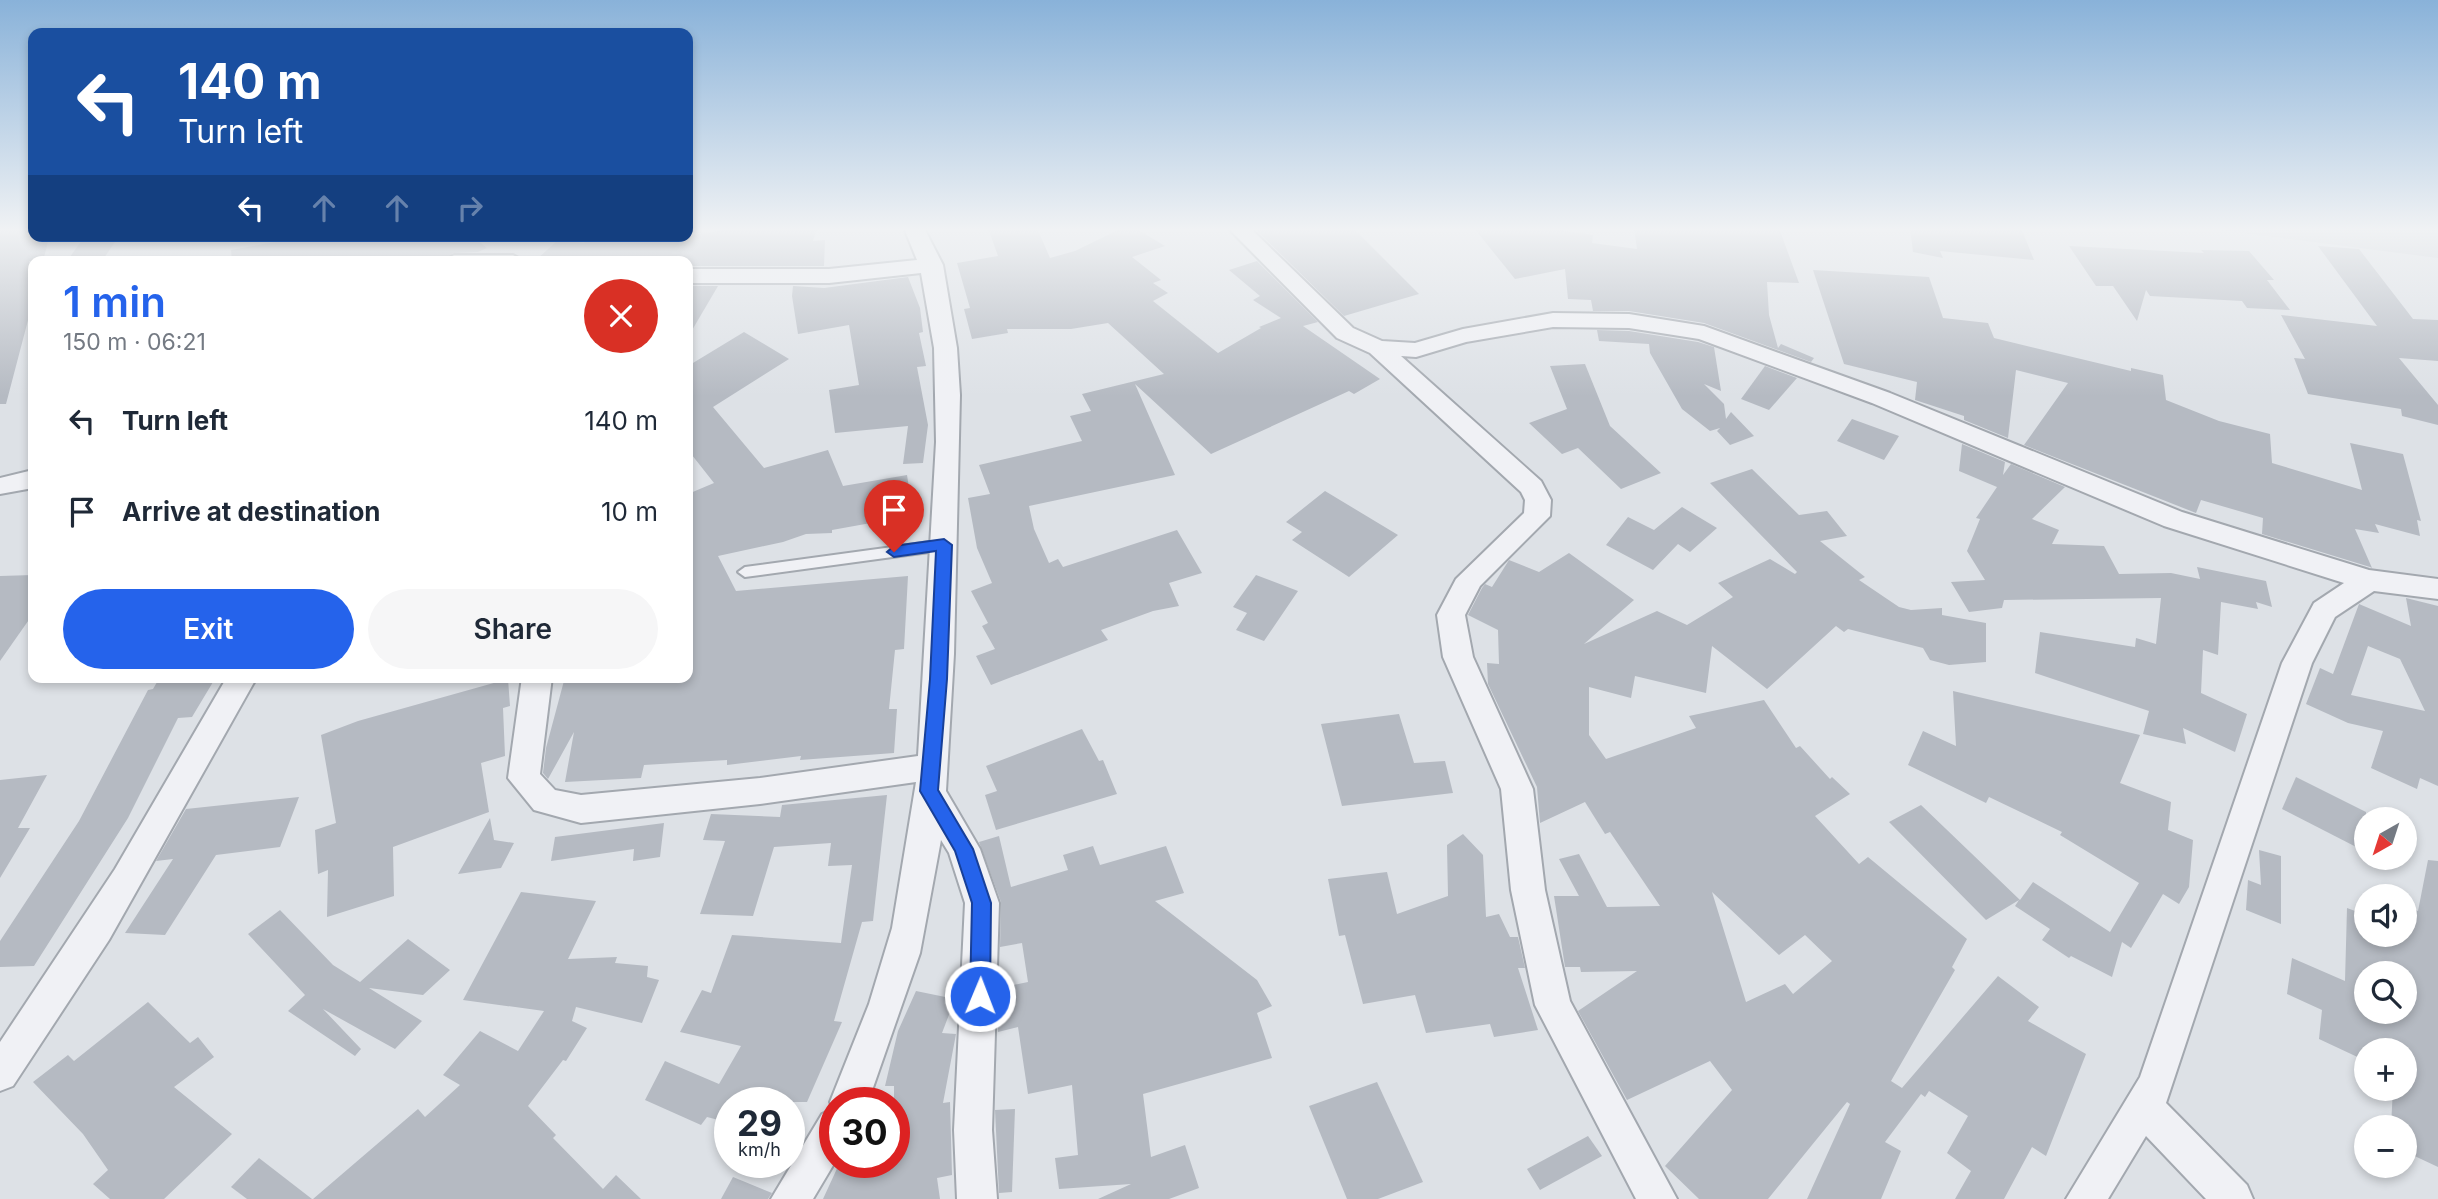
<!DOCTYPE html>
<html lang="en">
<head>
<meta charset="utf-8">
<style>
	:root { --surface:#fff; --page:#f6f6f7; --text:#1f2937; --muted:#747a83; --accent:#2563eb }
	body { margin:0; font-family:Inter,sans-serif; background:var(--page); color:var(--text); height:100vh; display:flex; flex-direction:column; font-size:26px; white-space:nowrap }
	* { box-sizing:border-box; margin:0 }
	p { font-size:23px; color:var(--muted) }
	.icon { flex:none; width:38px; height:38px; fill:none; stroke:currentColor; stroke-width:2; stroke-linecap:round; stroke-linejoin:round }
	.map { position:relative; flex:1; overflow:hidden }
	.drawer { position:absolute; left:28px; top:256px; width:665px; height:427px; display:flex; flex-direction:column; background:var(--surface); border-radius:14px; box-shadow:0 4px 10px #0003 }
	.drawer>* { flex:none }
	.guide { position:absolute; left:28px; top:28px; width:665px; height:214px; border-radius:14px; box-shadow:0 4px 10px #0003; background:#1a4fa0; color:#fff; overflow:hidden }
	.needle { width:46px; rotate:219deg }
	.tools { position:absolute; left:2354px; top:807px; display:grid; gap:14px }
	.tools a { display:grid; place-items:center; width:63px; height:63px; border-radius:50%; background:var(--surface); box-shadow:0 4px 10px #0003; font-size:35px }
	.speed { position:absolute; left:714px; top:1087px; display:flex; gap:14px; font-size:35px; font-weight:700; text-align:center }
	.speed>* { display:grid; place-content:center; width:91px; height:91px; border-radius:50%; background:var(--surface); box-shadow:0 4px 10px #0003; line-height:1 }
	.speed small { font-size:18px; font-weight:400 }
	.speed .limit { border:10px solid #d22; background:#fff; color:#111 }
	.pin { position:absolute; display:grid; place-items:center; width:60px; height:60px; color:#fff; margin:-72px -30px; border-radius:50% 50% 50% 0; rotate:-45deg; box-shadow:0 0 7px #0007 }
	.pin .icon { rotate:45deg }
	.me { position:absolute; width:77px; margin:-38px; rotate:1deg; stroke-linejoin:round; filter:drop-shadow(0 0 5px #0008) }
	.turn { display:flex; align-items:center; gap:24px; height:147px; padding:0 35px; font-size:32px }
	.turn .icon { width:91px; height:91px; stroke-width:2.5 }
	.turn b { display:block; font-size:49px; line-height:60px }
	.lanes { display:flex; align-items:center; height:66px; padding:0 35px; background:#0003; justify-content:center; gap:35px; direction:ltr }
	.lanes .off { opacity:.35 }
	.round { display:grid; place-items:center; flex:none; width:74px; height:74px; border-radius:37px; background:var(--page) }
	.summary { display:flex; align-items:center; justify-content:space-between; height:119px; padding:0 35px }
	h1 { font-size:42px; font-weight:600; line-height:52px; color:var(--accent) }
	.cta { display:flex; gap:14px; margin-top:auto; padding:14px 35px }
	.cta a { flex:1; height:80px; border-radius:42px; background:var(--accent); color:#fff; font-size:28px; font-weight:600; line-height:80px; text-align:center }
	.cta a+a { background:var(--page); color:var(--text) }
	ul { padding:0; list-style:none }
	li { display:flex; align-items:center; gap:21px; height:91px; padding:0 35px }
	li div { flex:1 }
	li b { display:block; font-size:26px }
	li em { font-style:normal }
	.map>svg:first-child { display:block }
	.built { fill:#ccd0d7 }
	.building { fill:#b5bac2; fill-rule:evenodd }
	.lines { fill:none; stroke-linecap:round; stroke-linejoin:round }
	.lane-casing { stroke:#a3a8af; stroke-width:4 }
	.street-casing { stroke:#a3a8af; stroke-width:4 }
	.lane { fill:#f0f1f5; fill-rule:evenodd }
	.street { fill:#f0f1f5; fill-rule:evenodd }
	.route { fill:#2563eb; stroke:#184099; stroke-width:2 }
</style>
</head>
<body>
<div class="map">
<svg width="2438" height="1199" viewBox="0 0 2438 1199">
	<rect width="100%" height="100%" fill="#dde1e6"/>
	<!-- built -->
	<polygon class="built" points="2204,228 2438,228 2438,258"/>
	<!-- building -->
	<g class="building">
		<polygon points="0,228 33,228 33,241 49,238 43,261 29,261 32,305 6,404 0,404"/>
		<polygon points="736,228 817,228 813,241 825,240 824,266 688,266 688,261 535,261 559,239 584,243 587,236 688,236"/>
		<polygon points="988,228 1037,228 1050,258 1075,251 1122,228 1135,228 1165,246 1132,257 1161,280 1153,283 1168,293 1153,301 1218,353 1261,328 1259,327 1281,318 1253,300 1260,296 1229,270 1257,261 1318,322 1303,326 1380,379 1354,394 1349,391 1211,454 1135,384 1175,475 1029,506 1034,529 1049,563 1058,559 1063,567 1177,530 1202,573 1169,583 1179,606 1153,611 1101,630 1108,640 991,685 976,656 995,649 982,626 988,623 971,591 992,583 977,548 968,498 990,494 979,465 1082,441 1070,416 1091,411 1082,394 1164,374 1108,323 1071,329 1007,329 1008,333 972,339 964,309 970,308 957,263 998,256"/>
		<polygon points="1254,228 1353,228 1419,294 1344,316"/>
		<polygon points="1474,228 1544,228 1593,235 1592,243 1637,249 1634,228 1779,228 1799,283 1767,282 1769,315 1778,348 1781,344 1814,358 1811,362 1704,323 1629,311 1593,311 1591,300 1568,299 1565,269 1515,279"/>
		<polygon points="1910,228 2021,228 2034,260 1940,251 1943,258 1913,252"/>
		<polygon points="85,236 119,236 102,261 67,261"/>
		<polygon points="282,236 472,236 487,248 478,252 453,253 440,261 232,261 231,250 281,241"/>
		<polygon points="2069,246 2204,253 2201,250 2249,251 2274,280 2267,280 2290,310 2247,308 2242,301 2150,296 2146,290 2137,321 2113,286 2096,286"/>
		<polygon points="2318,246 2359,249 2413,319 2438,320 2438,361 2399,358 2438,405 2438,425 2402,416 2401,409 2308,394 2294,358 2305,359 2281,315 2377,326"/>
		<polygon points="1813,270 1929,277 1943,318 1988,323 1994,338 2131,371 2131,368 2163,375 2166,400 2219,421 2270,434 2272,463 2362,490 2350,443 2403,454 2421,521 2417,520 2420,536 2375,524 2379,533 2355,529 2372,568 2370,567 2262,534 2263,518 2201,500 2196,513 2024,445 2068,383 2016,370 2008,438 1964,420 1964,416 1915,400 1917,382 1844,364"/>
		<polygon points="908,277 920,308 923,332 919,333 926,366 917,367 928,425 923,463 903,464 908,426 835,433 829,390 859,385 849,325 798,334 792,296 793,286 824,288"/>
		<polygon points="688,286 718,286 688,337"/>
		<polygon points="1597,330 1629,331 1698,342 1714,347 1721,391 1704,384 1724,404 1726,419 1731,412 1754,436 1730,445 1717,431 1720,428 1710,431 1682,409 1650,353 1649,344 1599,341"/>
		<polygon points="744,332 789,359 713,407 764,468 828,450 843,486 907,475 915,527 882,532 882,521 832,530 832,533 806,534 783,542 718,556 736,591 908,576 904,649 895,650 889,709 897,709 894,753 800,760 801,756 727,765 727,760 644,765 641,778 565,782 574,732 548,779 543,773 546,748 565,677 688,677 690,656 688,494 714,483 688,450 688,366"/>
		<polygon points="1585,364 1610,426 1661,473 1621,489 1578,448 1562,454 1529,423 1567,409 1550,366"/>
		<polygon points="1765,366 1797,378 1769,410 1741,399"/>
		<polygon points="1852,419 1899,436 1884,460 1837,441"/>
		<polygon points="1962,444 2005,462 2003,475 2011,464 2065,487 2032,519 2059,530 2052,544 2104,546 2119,574 2171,573 2200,579 2197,567 2266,581 2272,607 2256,602 2258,609 2221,602 2218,655 2203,650 2201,693 2247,714 2235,752 2183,728 2186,744 2143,734 2149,711 2035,673 2040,632 2135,647 2136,638 2156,644 2161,598 2004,600 2002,608 1969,612 1951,582 1985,580 1967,551 1980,519 1976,518 1997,487 1959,471"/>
		<path d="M1752 469 1799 515 1827 511 1847 536 1820 541 1865 577 1859 580 1899 607 1911 610 1942 608V615L1986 623V662L1949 665 1930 660 1923 648 1848 629 1844 632 1836 626 1767 689 1712 646 1706 693 1635 676 1631 698 1589 687V735L1606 759 1696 728 1689 716 1764 700 1796 748 1800 746 1830 779 1832 777 1850 794 1815 816 1859 864 1868 857 1967 939 1952 967 1955 970 1891 1081 1902 1088 1998 976 2039 1007 2028 1021 2086 1054 2046 1156 2032 1147 2004 1199H1955L1971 1171 1947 1153 1968 1116 1929 1091 1925 1097 1921 1094 1885 1142 1901 1151 1881 1199H1807L1850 1104 1847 1102 1768 1199H1699L1665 1166 1732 1090 1710 1061 1627 1100 1578 1011 1637 971 1581 972 1580 967H1565L1554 896H1579L1559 859 1579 854 1607 907 1660 906 1610 832 1605 834 1585 802 1540 823 1537 787 1488 684 1487 663 1499 664 1498 630 1468 615 1482 588 1485 584 1492 587 1509 560 1539 572 1569 553 1634 600 1584 644 1657 611 1687 625 1733 597 1718 583 1770 559 1795 574 1797 572 1710 483ZM1712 892 1779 955 1805 935 1832 961 1793 994 1785 984 1746 1002Z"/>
		<polygon points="1325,491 1398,535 1349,577 1292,540 1302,532 1286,522"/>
		<polygon points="1682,507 1717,528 1690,552 1678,544 1653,570 1606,545 1628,517 1654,530"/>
		<polygon points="33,575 33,614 0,661 0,576"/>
		<polygon points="1256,575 1298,591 1264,641 1236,630 1247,613 1233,607"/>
		<path d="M2406 598 2438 606V786L2420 778 2417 789 2371 768 2383 731 2348 723 2306 704 2320 668 2333 674 2359 604 2411 626ZM2368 646 2400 659 2425 711 2351 695Z"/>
		<polygon points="160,677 216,677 192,717 178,718 128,818 34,966 0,967 0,941 79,821 148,690 153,689"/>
		<polygon points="508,679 510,706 503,708 505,756 481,763 489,812 393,847 394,896 327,917 328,870 318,874 315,830 336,823 321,735 358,721"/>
		<polygon points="1953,691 2140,735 2120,783 2171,802 2168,830 2193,840 2189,887 2179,904 2163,894 2131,948 2122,942 2112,977 2071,956 2069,958 2042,940 2050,929 2015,906 2019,900 1986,920 1889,822 1921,805 2020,900 2033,882 2110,932 2139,883 2060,835 2062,832 1989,797 1986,803 1908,765 1923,731 1956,746"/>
		<polygon points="1399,714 1414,763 1445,761 1453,793 1342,806 1321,724"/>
		<polygon points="1082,729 1099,761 1103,760 1117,794 996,830 985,795 997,791 986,766"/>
		<polygon points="47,775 18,828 30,828 0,878 0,780"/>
		<polygon points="2296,777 2366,812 2366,852 2282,809"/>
		<polygon points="887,795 873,921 862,922 834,1021 842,1022 807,1102 730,1102 730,1123 707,1117 701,1125 645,1100 665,1061 719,1084 741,1046 680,1032 702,990 711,993 732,935 841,943 852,865 828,866 831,843 774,847 753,916 700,914 725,841 703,840 711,814 780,817 782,805"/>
		<polygon points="299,797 280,847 216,855 165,935 125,933 173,859 156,861 186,809"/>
		<polygon points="490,818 494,840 514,843 501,868 458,874"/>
		<polygon points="664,823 660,857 633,861 634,849 551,861 555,837"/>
		<polygon points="1463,834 1483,855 1486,917 1499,914 1510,937 1518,937 1525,968 1518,968 1538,1030 1494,1037 1490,1024 1426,1033 1415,995 1363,1004 1345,935 1339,936 1328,879 1387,872 1397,914 1448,896 1447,845"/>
		<polygon points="999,836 1011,887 1068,870 1063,855 1093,846 1100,865 1166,846 1184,893 1155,901 1257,980 1272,1006 1257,1013 1272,1058 1143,1094 1151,1157 1185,1145 1199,1188 1169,1199 1098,1199 1131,1184 1059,1189 1055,1158 1078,1155 1072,1085 1028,1094 1018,1027 998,1032 999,988 1028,982 1022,943 1000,947 1001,902 979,842"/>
		<polygon points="2259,850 2281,856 2281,924 2246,910 2248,880 2261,885"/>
		<path d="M2428 860 2438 861V1167L2404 1151V1127H2391L2393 1088H2404V1050H2366V1061L2319 1039 2322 1010 2287 994 2292 958 2345 981 2347 908 2366 915V934H2404V905L2418 911ZM2366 973H2404V1012H2366Z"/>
		<polygon points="521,892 596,901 568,959 617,957 615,963 648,966 647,977 659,980 642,1023 576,1007 572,1021 587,1028 566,1061 563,1060 528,1106 556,1135 553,1138 603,1189 616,1175 641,1199 313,1199 418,1109 425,1117 460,1085 443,1075 480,1031 518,1051 544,1011 463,1000"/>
		<polygon points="280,910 333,965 360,982 408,939 450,970 423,995 369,988 422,1021 395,1049 323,1009 361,1049 355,1056 288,1011 305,995 248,934"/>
		<polygon points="916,991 955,999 942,1033 956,1034 943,1103 950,1102 952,1175 937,1178 940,1199 823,1199 840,1162 894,1162 894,1086 885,1086 898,1031"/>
		<polygon points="148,1002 190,1043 198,1037 214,1057 174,1087 232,1134 164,1199 110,1199 93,1184 108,1170 83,1134 33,1082 68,1055 74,1061"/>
		<polygon points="1377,1082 1423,1182 1378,1199 1347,1199 1309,1106"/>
		<polygon points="1015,1109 1012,1192 999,1193 995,1110"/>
		<polygon points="1588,1136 1602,1156 1540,1190 1527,1169"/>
		<polygon points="259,1158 312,1199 247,1199 231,1187"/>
		<polygon points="733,1177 772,1193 768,1199 721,1199"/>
	</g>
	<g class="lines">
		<!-- lane casing -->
		<g class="lane-casing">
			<polygon id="lane" points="944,540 951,545 944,550 745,577 738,572 745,567"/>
		</g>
		<!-- street casing -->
		<g class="street-casing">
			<g id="street">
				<polygon points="904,228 924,228 943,265 957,348 960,395 954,654 946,791 980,849 999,903 992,1130 997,1199 957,1199 954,1130 965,903 949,853 941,840 920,953 868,1102 835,1102 835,1162 813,1199 771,1199 822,1114 833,1109 830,1102 869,1004 892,928 916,782 760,804 581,823 534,810 508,778 522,677 552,677 540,774 555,790 581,795 760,778 918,756 936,442 934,348 921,273 829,283 688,283 688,269 829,269 917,260"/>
				<polygon points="1228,228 1250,228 1353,328 1382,341 1415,343 1463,329 1553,313 1629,314 1704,326 1890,393 2182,512 2369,570 2438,579 2438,599 2374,591 2335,617 2312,663 2166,1103 2247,1185 2253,1199 2206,1199 2146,1136 2108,1199 2066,1199 2140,1077 2282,663 2314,603 2344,583 2164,526 1872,403 1699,339 1629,328 1553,327 1466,342 1416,357 1401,356 1541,481 1551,500 1550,516 1480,586 1465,615 1473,657 1533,789 1545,890 1570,1001 1677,1199 1636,1199 1535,1005 1511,890 1501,789 1443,657 1437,615 1456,579 1524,513 1525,500 1521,492 1370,353 1337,338"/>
				<polygon points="454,255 513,255 524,261 443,261"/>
				<polygon points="33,470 33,488 0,494 0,478"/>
				<polygon points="227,677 257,677 109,940 13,1086 0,1091 0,1042 115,869"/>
			</g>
		</g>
		<!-- lane -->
		<use href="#lane" class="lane"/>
		<!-- street -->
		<use href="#street" class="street"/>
	</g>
	<!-- sky -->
	<linearGradient id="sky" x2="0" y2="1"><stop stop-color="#89b2d9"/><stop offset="0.58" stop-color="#f0f2f4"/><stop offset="1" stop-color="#f0f2f4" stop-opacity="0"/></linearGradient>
	<rect width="2438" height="396" fill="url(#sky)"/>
	<!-- route -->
	<polygon class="route" points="944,539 952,545 947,679 938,790 973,849 991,903 990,996 987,1002 980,1005 973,1002 970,996 972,903 955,851 920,791 930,679 936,551 894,557 887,552 894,546"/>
</svg>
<div class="tools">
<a><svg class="needle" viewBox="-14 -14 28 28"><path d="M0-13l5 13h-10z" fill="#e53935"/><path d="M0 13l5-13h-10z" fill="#747a83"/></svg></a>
<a><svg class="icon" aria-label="sound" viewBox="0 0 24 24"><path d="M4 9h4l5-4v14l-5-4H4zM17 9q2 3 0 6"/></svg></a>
<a><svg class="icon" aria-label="search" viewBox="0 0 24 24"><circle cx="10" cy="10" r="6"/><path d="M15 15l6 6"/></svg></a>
<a>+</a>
<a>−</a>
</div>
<div class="speed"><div>29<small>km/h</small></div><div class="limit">30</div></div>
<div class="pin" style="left:894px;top:552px;background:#d93025"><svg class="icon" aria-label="arrive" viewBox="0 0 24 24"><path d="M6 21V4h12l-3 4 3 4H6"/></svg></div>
<svg class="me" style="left:980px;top:996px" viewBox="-20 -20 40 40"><circle r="17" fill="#2563eb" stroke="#fff" stroke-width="3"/><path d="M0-11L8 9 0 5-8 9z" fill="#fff"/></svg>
<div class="guide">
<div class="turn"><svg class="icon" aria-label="left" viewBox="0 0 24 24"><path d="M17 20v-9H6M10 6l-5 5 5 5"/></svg><div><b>140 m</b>Turn left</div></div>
<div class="lanes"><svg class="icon" aria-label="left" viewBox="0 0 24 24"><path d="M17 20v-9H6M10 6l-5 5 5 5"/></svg><svg class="icon off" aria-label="ahead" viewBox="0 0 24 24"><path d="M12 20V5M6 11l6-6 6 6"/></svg><svg class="icon off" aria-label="ahead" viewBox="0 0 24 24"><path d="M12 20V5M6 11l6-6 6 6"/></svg><svg class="icon off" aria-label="right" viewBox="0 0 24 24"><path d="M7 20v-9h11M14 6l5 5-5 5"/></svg></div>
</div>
<section class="drawer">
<div class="summary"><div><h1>1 min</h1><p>150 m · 06:21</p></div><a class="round" style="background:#d93025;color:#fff"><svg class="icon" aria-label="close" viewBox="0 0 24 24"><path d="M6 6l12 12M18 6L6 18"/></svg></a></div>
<ul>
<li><svg class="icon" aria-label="left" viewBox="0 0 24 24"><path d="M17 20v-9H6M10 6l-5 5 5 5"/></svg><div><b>Turn left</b></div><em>140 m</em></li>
<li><svg class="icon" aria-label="arrive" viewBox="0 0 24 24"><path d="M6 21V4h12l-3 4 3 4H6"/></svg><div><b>Arrive at destination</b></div><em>10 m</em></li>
</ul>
<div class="cta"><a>Exit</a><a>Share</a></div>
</section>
</div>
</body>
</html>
